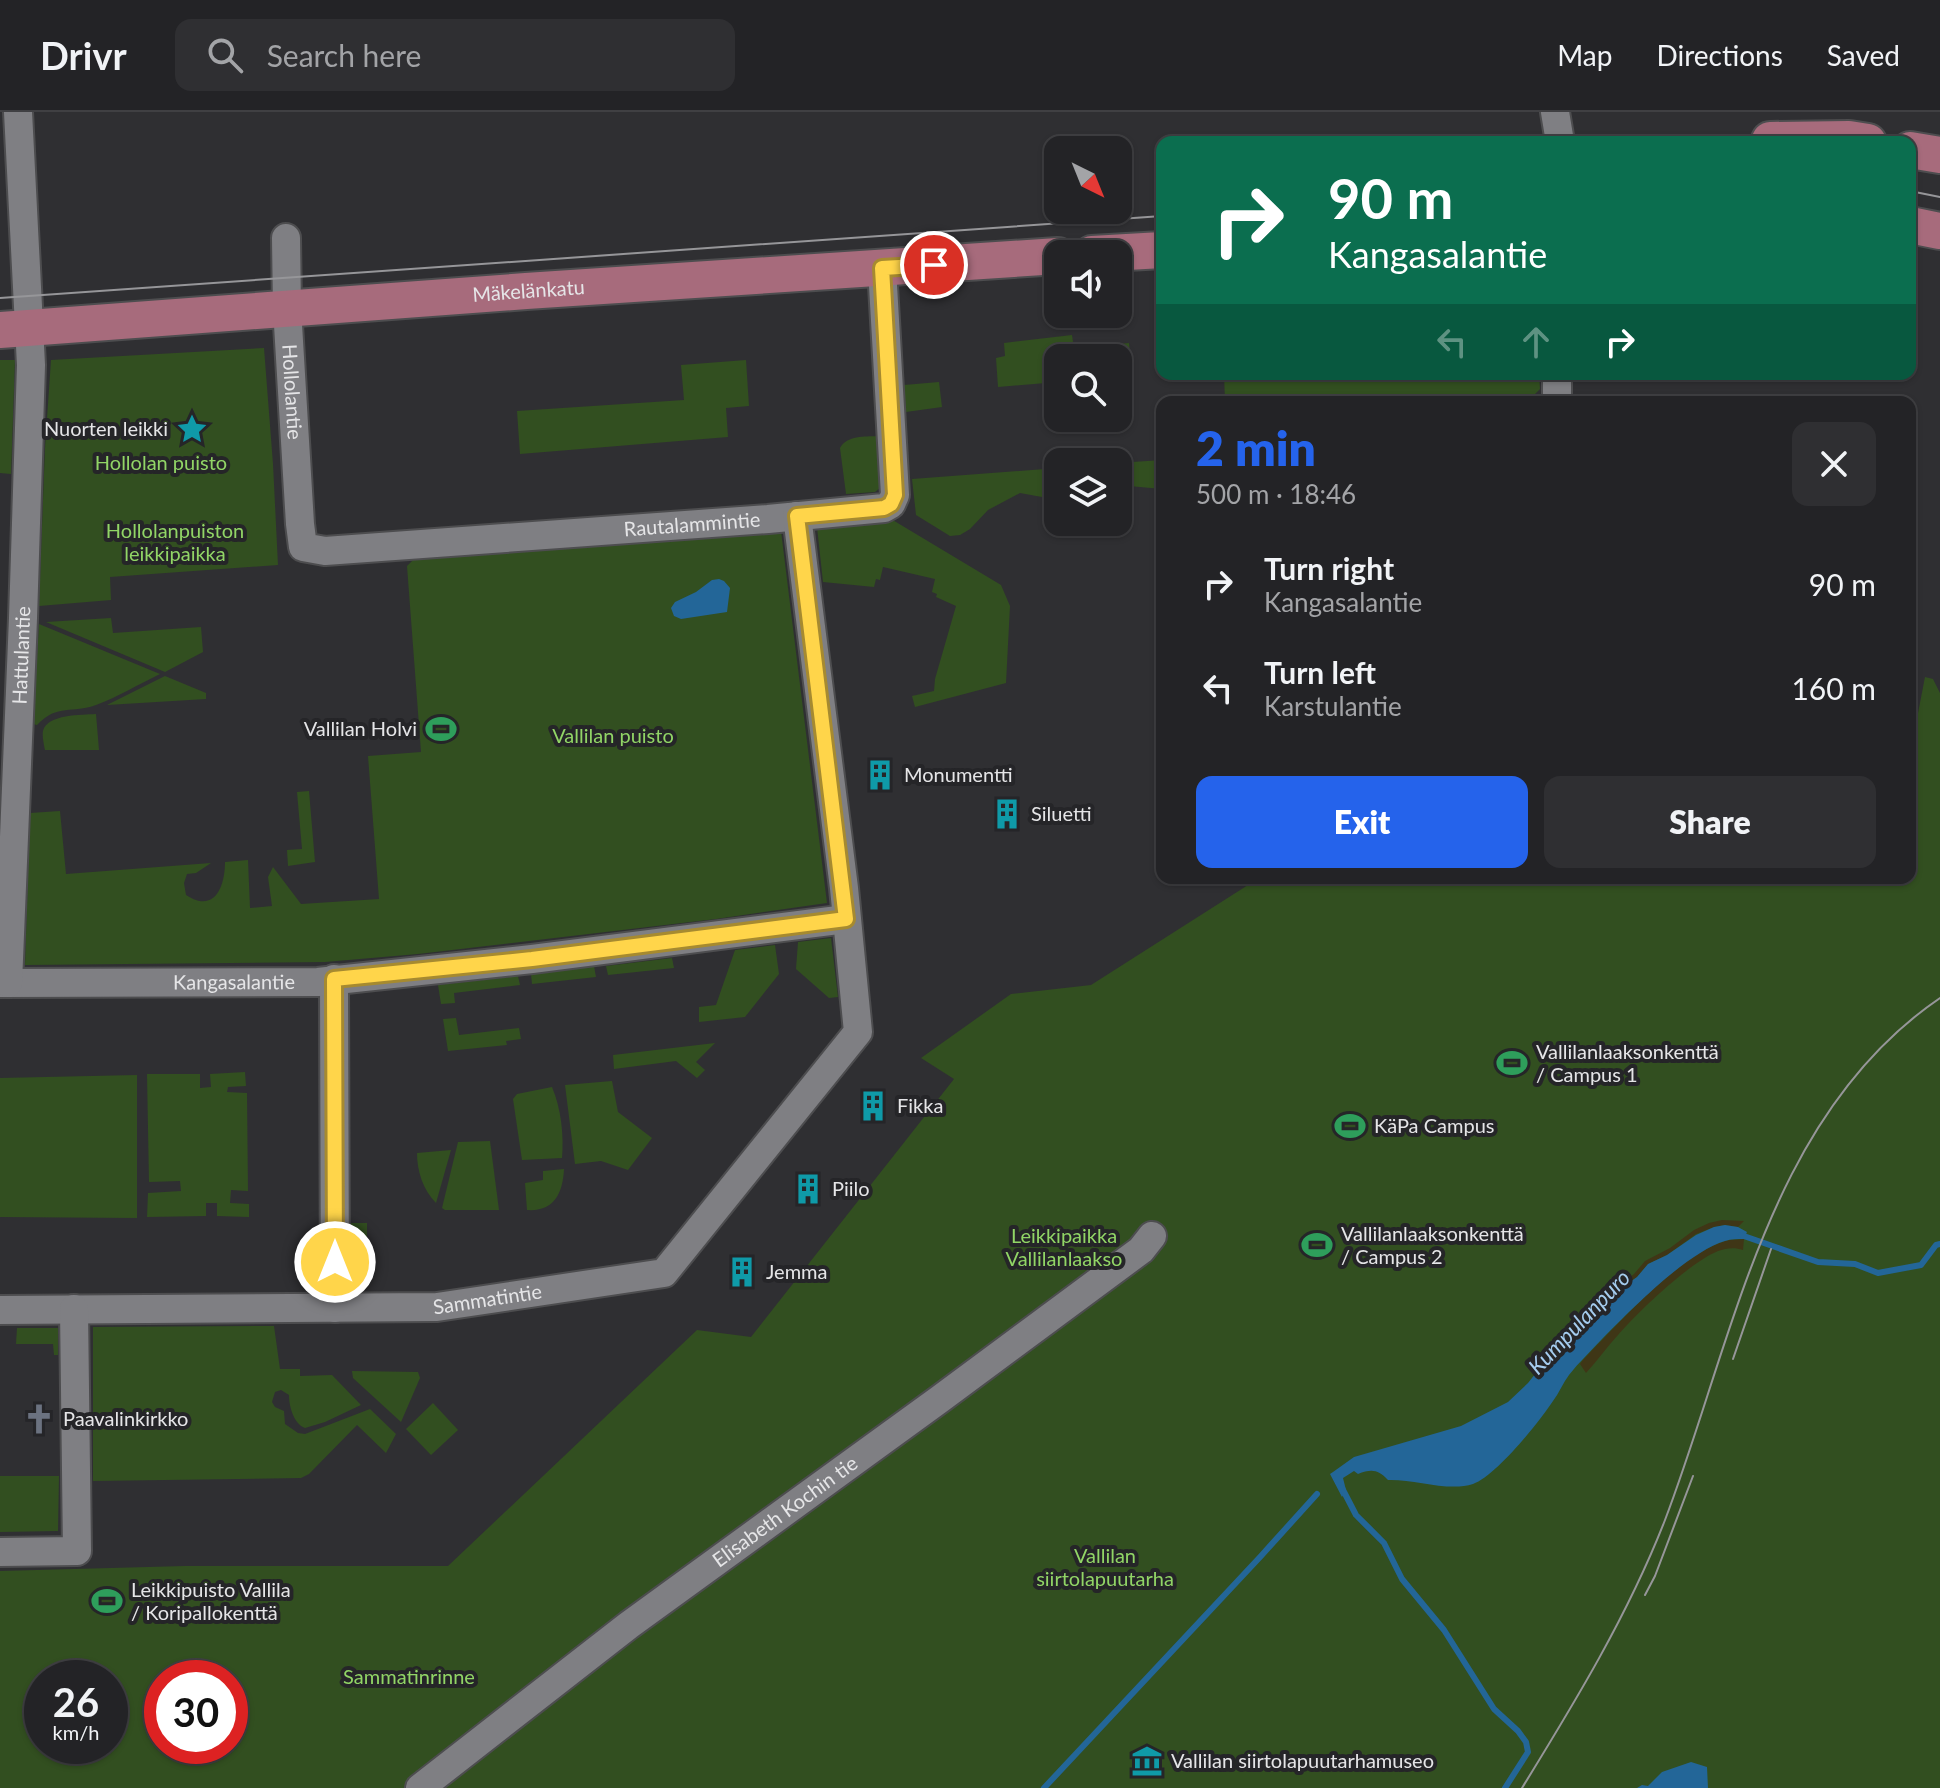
<!DOCTYPE html>
<html lang="en">
<head>
<meta charset="utf-8">
<style>
	:root { --surface:#232326; --page:#2f2f32; --text:#f1f3f6; --muted:#a3a4a7; --line:#404043; --accent:#2563eb }
	body { margin:0; font-family:Lato,sans-serif; background:var(--page); color:var(--text); height:100vh; display:flex; flex-direction:column; font-size:30px; white-space:nowrap }
	* { box-sizing:border-box; margin:0 }
	p { font-size:26px; color:var(--muted) }
	.icon { flex:none; width:44px; height:44px; fill:none; stroke:currentColor; stroke-width:2; stroke-linecap:round; stroke-linejoin:round }
	.map { position:relative; flex:1; overflow:hidden }
	.side { position:absolute; left:1156px; top:284px; width:760px; height:488px; display:flex; flex-direction:column; background:var(--surface); border-radius:16px; box-shadow:0 2px 6px #0004,0 0 0 2px var(--line) }
	.side>* { flex:none }
	.hud { position:absolute; left:1156px; top:24px; width:760px; height:244px; border-radius:16px; box-shadow:0 2px 6px #0004,0 0 0 2px var(--line); background:#0b6e4f; color:#fff; overflow:hidden }
	.needle { width:52px; rotate:137deg }
	.fabs { position:absolute; left:1044px; top:24px; display:grid; gap:16px }
	.fabs a { display:grid; place-items:center; width:88px; height:88px; border-radius:16px; background:var(--surface); box-shadow:0 2px 6px #0004,0 0 0 2px var(--line); font-size:40px }
	.speed { position:absolute; left:24px; top:1548px; display:flex; gap:16px; font-size:40px; font-weight:700; text-align:center }
	.speed>* { display:grid; place-content:center; width:104px; height:104px; border-radius:50%; background:var(--surface); box-shadow:0 2px 6px #0004,0 0 0 2px var(--line); line-height:1 }
	.speed small { font-size:20px; font-weight:400 }
	.speed .limit { border:12px solid #d22; background:#fff; color:#111 }
	.pin { position:absolute; display:grid; place-items:center; width:68px; height:68px; color:#fff; margin:-34px; border:4px solid #fff; border-radius:50%; box-shadow:0 2px 8px #0007 }
	.me { position:absolute; width:88px; margin:-44px; rotate:0deg; stroke-linejoin:round; filter:drop-shadow(0 0 6px #0008) }
	.turn { display:flex; align-items:center; gap:28px; height:168px; padding:0 40px; font-size:36px }
	.turn .icon { width:104px; height:104px; stroke-width:2.5 }
	.turn b { display:block; font-size:56px; line-height:68px }
	.lanes { display:flex; align-items:center; height:76px; padding:0 40px; background:#0003; justify-content:center; gap:40px; direction:ltr }
	.lanes .off { opacity:.35 }
	.round { display:grid; place-items:center; flex:none; width:84px; height:84px; border-radius:16px; background:var(--page) }
	.summary { display:flex; align-items:center; justify-content:space-between; height:136px; padding:0 40px }
	h1 { font-size:48px; font-weight:800; line-height:60px; color:var(--accent) }
	.button { display:flex; gap:16px; margin-top:auto; padding:16px 40px }
	.button a { flex:1; height:92px; border-radius:16px; background:var(--accent); color:#fff; font-size:32px; font-weight:800; line-height:92px; text-align:center }
	.button a+a { background:var(--page); color:var(--text) }
	ul { padding:0; list-style:none }
	li { display:flex; align-items:center; gap:24px; height:104px; padding:0 40px }
	li div { flex:1 }
	li b { display:block; font-size:30px }
	li em { font-style:normal }
	header { display:flex; align-items:center; gap:48px; box-sizing:border-box; height:112px; padding:0 40px; background:var(--surface); border-bottom:2px solid var(--line) }
	header strong { font-size:38px }
	nav { display:flex; gap:44px; margin-inline-start:auto; font-size:28px }
	.search { width:560px; height:72px; background:var(--page); display:flex; align-items:center; gap:20px; box-sizing:border-box; padding:0 28px; border-radius:16px; color:var(--muted); font-size:30px }
	.map>svg:first-child { display:block }
	.green { fill:#324f20; fill-rule:evenodd }
	.sand { fill:#3f3616 }
	.water { fill:#236698 }
	.lines { fill:none; stroke-linecap:round; stroke-linejoin:round }
	.stream { stroke:#236698; stroke-width:6 }
	.minor-casing { stroke:#4d4d4f; stroke-width:32 }
	.major-casing { stroke:#4d4d4f; stroke-width:40 }
	.minor { stroke:#7f7f83; stroke-width:28 }
	.major { stroke:#a76b7c; stroke-width:36 }
	.tram { stroke:#969699; stroke-width:2 }
	.route-casing { stroke:#a68a30; stroke-width:20 }
	.route { stroke:#ffd54a; stroke-width:14 }
	.labels { text-anchor:middle; stroke-width:8; stroke-linejoin:round; paint-order:stroke }
	.street-label { font-size:20px; fill:#e5e5e7; stroke:#252528 }
	.poi-label { font-size:20px; fill:#e5e5e7; stroke:#252528; text-anchor:start }
	.park-label { font-size:20px; fill:#91d566; stroke:#252528 }
	.water-label { font-size:22px; font-style:italic; fill:#a5ccef; stroke:#252528 }
</style>
</head>
<body>
<header>
<strong>Drivr</strong>
<div class="search"><svg class="icon" aria-label="search" viewBox="0 0 24 24"><circle cx="10" cy="10" r="6"/><path d="M15 15l6 6"/></svg>Search here</div>
<nav><a>Map</a><a>Directions</a><a>Saved</a></nav>
</header>
<div class="map">
<svg width="1940" height="1676" viewBox="0 0 1940 1676">
	<rect width="100%" height="100%" fill="#2f2f32"/>
	<!-- green -->
	<g class="green">
		<polygon points="1072,223 1074,237 1129,231 1132,263 1118,264 1118,246 1058,246 1058,270 998,275 996,246 1005,244 1004,231"/>
		<polygon points="264,236 273,352 278,453 110,465 111,488 39,494 45,336 51,248"/>
		<polygon points="0,248 15,248 11,362 0,361"/>
		<polygon points="746,248 749,294 726,296 728,325 520,342 517,299 684,288 681,253"/>
		<polygon points="1224,262 1539,262 1540,277 1527,290 1486,290 1485,283 1336,290 1225,290"/>
		<polygon points="939,270 942,295 906,300 904,273"/>
		<path d="M877 324 881 375 875 380 846 382 840 336C847 323 865 325 877 324Z"/>
		<polygon points="1162,348 1162,377 1118,373 1118,351"/>
		<polygon points="1058,356 1058,383 1053,387 1020,381 988,398 970,417 960,423 950,424 916,403 912,367"/>
		<polygon points="891,407 1001,473 1010,494 1006,571 915,595 912,584 934,579 935,567 956,494 936,485 937,482 932,480 935,467 883,455 880,468 876,467 874,475 823,470 817,415"/>
		<path d="M781 419 827 791 716 807 418 842 325 850 25 853 30 701 60 699 66 762 211 751 196 761 187 762 184 771 186 783C215 802 225 774 225 750L248 748 250 796 272 794 268 765 273 755 301 792 379 787 368 644 421 640 407 454 416 445Z"/>
		<polygon points="111,506 113,521 201,515 203,540 165,560 46,510"/>
		<path d="M39 512 160 562C139 572 118 585 96 593 72 602 58 591 37 613L33 612Z"/>
		<polygon points="165,564 206,581 206,587 107,593"/>
		<path d="M1925 565 1933 567 1940 581V1676H0V1459L185 1454H448L697 1218 751 1225 954 967 921 946 1011 882 1091 873 1259 766H1910V600L1918 601ZM42 1566H110V1634H42ZM162 1566H230V1634H162Z"/>
		<path d="M96 602 99 638H45C44 633 42 624 43 619 47 602 82 603 96 602Z"/>
		<polygon points="309,679 315,750 288,754 287,738 302,737 297,680"/>
		<polygon points="831,826 838,885 829,886 796,857 798,830"/>
		<polygon points="775,833 779,862 745,905 699,910 699,895 716,893 735,838"/>
		<polygon points="672,846 674,856 608,863 606,854"/>
		<polygon points="594,854 596,865 532,872 531,862"/>
		<polygon points="518,864 520,873 454,881 455,891 441,892 438,873"/>
		<polygon points="456,906 459,923 519,916 521,927 506,929 507,933 448,939 443,907"/>
		<polygon points="715,931 696,950 705,958 697,966 676,949 614,957 613,943"/>
		<polygon points="245,960 246,974 228,975 227,980 247,981 248,1079 231,1078 230,1091 249,1092 249,1105 217,1104 217,1091 206,1091 206,1104 147,1105 148,1081 181,1079 180,1069 149,1070 147,962 200,962 200,976 211,975 210,962"/>
		<polygon points="137,963 137,1106 0,1105 0,966"/>
		<polygon points="612,969 618,1000 652,1026 628,1058 601,1049 575,1052 565,973"/>
		<path d="M552 975C561 996 564 1023 562 1046L522 1048 513 987 517 982Z"/>
		<polygon points="490,1029 499,1098 445,1098 442,1096 458,1030"/>
		<path d="M451 1038 436 1091C423 1078 417 1059 417 1041Z"/>
		<path d="M564 1057C563 1081 554 1100 527 1098L525 1071 543 1068V1059Z"/>
		<polygon points="351,1111 367,1111 367,1157 352,1156"/>
		<path d="M274 1214 280 1257H300V1264L332 1263 361 1293 325 1310 305 1316C294 1312 289 1295 289 1283L281 1278 275 1280 272 1290 275 1295 284 1299 285 1312 298 1321 305 1322 370 1297 396 1322 386 1341 357 1313 309 1362 301 1366 93 1369V1215Z"/>
		<polygon points="17,1216 58,1216 58,1243 54,1243 53,1232 16,1232"/>
		<polygon points="352,1259 418,1260 420,1266 401,1310 353,1266"/>
		<polygon points="433,1291 458,1318 431,1343 406,1317"/>
		<polygon points="0,1364 59,1364 58,1419 0,1420"/>
	</g>
	<!-- sand -->
	<g class="sand">
		<polygon points="1722,1108 1744,1109 1738,1115 1725,1113 1714,1115 1696,1122 1667,1143 1648,1152 1637,1165 1589,1199 1563,1227 1560,1223 1582,1199 1594,1189 1620,1173 1634,1162 1645,1149 1670,1136 1694,1118 1709,1111"/>
		<path d="M1744 1127 1743 1138C1735 1135 1726 1136 1718 1139 1689 1151 1639 1199 1618 1223 1607 1235 1597 1249 1586 1261L1580 1252 1583 1248C1617 1213 1679 1143 1725 1129 1731 1127 1738 1128 1744 1127Z"/>
	</g>
	<!-- water -->
	<g class="water">
		<polygon points="719,467 724,469 730,476 727,500 681,507 674,504 671,496 675,490 696,480 712,468"/>
		<path d="M1725 1113 1738 1115 1747 1120 1744 1127C1738 1127 1731 1127 1725 1129 1686 1141 1631 1198 1602 1227 1591 1239 1579 1250 1569 1263 1563 1271 1559 1281 1553 1289 1539 1310 1496 1364 1473 1372 1449 1380 1414 1367 1388 1368 1378 1357 1371 1357 1358 1362L1354 1359 1343 1366 1346 1378 1342 1385 1330 1362 1333 1360 1354 1345 1461 1314 1508 1290 1528 1271 1563 1227 1589 1199 1637 1165 1648 1152 1667 1143 1696 1123 1714 1115Z"/>
		<polygon points="1691,1650 1707,1655 1708,1676 1637,1676 1642,1673 1648,1674 1662,1660"/>
	</g>
	<g class="lines">
		<!-- stream -->
		<g class="stream">
			<polyline points="1741,1123 1818,1150 1855,1152 1878,1161 1921,1153 1936,1133 1940,1132"/>
			<polyline points="1342,1376 1356,1403 1384,1431 1402,1467 1444,1518 1494,1597 1518,1619 1526,1630 1528,1640 1505,1676"/>
			<polyline points="1044,1676 1261,1444 1317,1382"/>
		</g>
		<!-- minor casing -->
		<g class="minor-casing">
			<g id="minor">
				<polyline points="1555,0 1560,30"/>
				<path id="s1" d="M286 126 287 196 300 412 303 435 325 439 768 407 884 396 891 392 895 383 882 156"/>
				<polyline points="1557,262 1557,290"/>
				<polyline points="334,867 335,1196"/>
				<path id="s2" d="M0 871 318 870 532 847 846 807"/>
				<path id="s3" d="M8 871 23 506 31 253 18 0"/>
				<path id="s4" d="M0 1198 437 1195 664 1161 858 920 844 776 797 404"/>
				<polyline points="0,1440 77,1439 74,1197"/>
				<path id="s5" d="M420 1676 629 1513 940 1287 1141 1138 1152 1124"/>
			</g>
		</g>
		<!-- major casing -->
		<g class="major-casing">
			<g id="major">
				<polyline points="1770,28 1849,27 1868,30"/>
				<polyline points="1910,38 1940,43"/>
				<polyline points="1910,113 1940,119"/>
				<polyline points="1092,142 1162,138"/>
				<path id="s6" d="M0 218 526 179 1058 144"/>
			</g>
		</g>
		<!-- minor -->
		<use href="#minor" class="minor"/>
		<!-- major -->
		<use href="#major" class="major"/>
		<!-- tram -->
		<g class="tram">
			<polyline points="1910,79 1940,85"/>
			<polyline points="0,186 1162,104"/>
			<polyline points="1733,1247 1771,1137"/>
			<polyline points="1645,1483 1655,1464 1693,1364"/>
			<path d="M1522 1676C1575 1590 1628 1503 1665 1408 1734 1227 1768 1003 1940 886"/>
		</g>
	</g>
	<g class="lines">
		<!-- route casing -->
		<g class="route-casing">
			<polyline id="route" points="335,1150 334,867 532,847 846,807 797,404 884,396 891,392 895,383 882,156 934,153"/>
		</g>
		<!-- route -->
		<use href="#route" class="route"/>
	</g>
	<!-- icons -->
	<defs>
		<g id="sight-bare" transform="scale(2.4)"><path d="M0-6L1.8-2.2L6-1.7L2.9 1.2L3.7 5.4L0 3.3L-3.7 5.4L-2.9 1.2L-6-1.7L-1.8-2.2Z" fill="#0f9aa8" stroke="#252528" stroke-width="2.5" paint-order="stroke"/></g>
		<g id="stadium-bare" transform="scale(2.4)"><path d="M0-5a6.5 5 0 1 0 0 10a6.5 5 0 1 0 0-10ZM-3.5-1.8h7v3.6h-7Z" fill="#2e9e5b" stroke="#252528" stroke-width="2.5" paint-order="stroke"/></g>
		<g id="building-bare" transform="scale(2.4)"><path d="M-4-6H4V6H1V3H-1V6H-4ZM-2.5-4.3h1.7v1.8h-1.7ZM.8-4.3h1.7v1.8H.8ZM-2.5-1h1.7V.8h-1.7ZM.8-1h1.7V.8H.8Z" fill="#0f9aa8" stroke="#252528" stroke-width="2.5" paint-order="stroke"/></g>
		<g id="church-bare" transform="scale(2.4)"><path d="M-1.2-6h2.4v3.5h3.3v2.4h-3.3V6h-2.4V-.1h-3.3v-2.4h3.3Z" fill="#6b7280" stroke="#252528" stroke-width="2.5" paint-order="stroke"/></g>
		<g id="museum-bare" transform="scale(2.4)"><path d="M0-6L6-3V-2H-6V-3ZM-5-1h2V3h-2ZM-1-1h2V3h-2ZM3-1h2V3H3ZM-6 4H6V6H-6Z" fill="#0f9aa8" stroke="#252528" stroke-width="2.5" paint-order="stroke"/></g>
	</defs>
	<g fill-rule="evenodd">
		<use href="#sight-bare" x="192" y="317"/>
		<use href="#stadium-bare" x="441" y="617"/>
		<use href="#building-bare" x="880" y="663"/>
		<use href="#building-bare" x="1007" y="702"/>
		<use href="#stadium-bare" x="1512" y="951"/>
		<use href="#building-bare" x="873" y="994"/>
		<use href="#stadium-bare" x="1350" y="1014"/>
		<use href="#building-bare" x="808" y="1077"/>
		<use href="#stadium-bare" x="1317" y="1133"/>
		<use href="#building-bare" x="742" y="1160"/>
		<use href="#church-bare" x="39" y="1307"/>
		<use href="#stadium-bare" x="107" y="1489"/>
		<use href="#museum-bare" x="1147" y="1649"/>
	</g>
	<g class="labels">
		<!-- street labels -->
		<g class="street-label">
			<text dy="7" stroke="none"><textPath href="#s6" startOffset="530">Mäkelänkatu</textPath></text>
			<text dy="7" stroke="none"><textPath href="#s1" startOffset="154">Hollolantie</textPath></text>
			<text dy="7" stroke="none"><textPath href="#s1" startOffset="700">Rautalammintie</textPath></text>
			<text dy="7" stroke="none"><textPath href="#s3" startOffset="328">Hattulantie</textPath></text>
			<text dy="7" stroke="none"><textPath href="#s2" startOffset="234">Kangasalantie</textPath></text>
			<text dy="7" stroke="none"><textPath href="#s4" startOffset="488">Sammatintie</textPath></text>
			<text dy="7" stroke="none"><textPath href="#s5" startOffset="458">Elisabeth Kochin tie</textPath></text>
		</g>
		<!-- poi labels -->
		<g class="poi-label">
			<text x="168" y="324" text-anchor="end">Nuorten leikki</text>
			<text x="417" y="624" text-anchor="end">Vallilan Holvi</text>
			<text x="904" y="670">Monumentti</text>
			<text x="1031" y="709">Siluetti</text>
			<text x="1536" y="947">Vallilanlaaksonkenttä<tspan x="1536" dy="23">/ Campus 1</tspan></text>
			<text x="897" y="1001">Fikka</text>
			<text x="1374" y="1021">KäPa Campus</text>
			<text x="832" y="1084">Piilo</text>
			<text x="1341" y="1129">Vallilanlaaksonkenttä<tspan x="1341" dy="23">/ Campus 2</tspan></text>
			<text x="766" y="1167">Jemma</text>
			<text x="63" y="1314">Paavalinkirkko</text>
			<text x="131" y="1485">Leikkipuisto Vallila<tspan x="131" dy="23">/ Koripallokenttä</tspan></text>
			<text x="1171" y="1656">Vallilan siirtolapuutarhamuseo</text>
		</g>
		<!-- park labels -->
		<g class="park-label">
			<text x="161" y="358">Hollolan puisto</text>
			<text x="175" y="426">Hollolanpuiston<tspan x="175" dy="23">leikkipaikka</tspan></text>
			<text x="613" y="631">Vallilan puisto</text>
			<text x="1064" y="1131">Leikkipaikka<tspan x="1064" dy="23">Vallilanlaakso</tspan></text>
			<text x="1105" y="1451">Vallilan<tspan x="1105" dy="23">siirtolapuutarha</tspan></text>
			<text x="409" y="1572">Sammatinrinne</text>
		</g>
		<!-- water labels -->
		<g class="water-label">
			<text transform="translate(1579 1210) rotate(-46)" y="8">Kumpulanpuro</text>
		</g>
	</g>
</svg>
<div class="fabs">
<a><svg class="needle" viewBox="-14 -14 28 28"><path d="M0-13l5 13h-10z" fill="#e53935"/><path d="M0 13l5-13h-10z" fill="#a3a4a7"/></svg></a>
<a><svg class="icon" aria-label="sound" viewBox="0 0 24 24"><path d="M4 9h4l5-4v14l-5-4H4zM17 9q2 3 0 6"/></svg></a>
<a><svg class="icon" aria-label="search" viewBox="0 0 24 24"><circle cx="10" cy="10" r="6"/><path d="M15 15l6 6"/></svg></a>
<a><svg class="icon" aria-label="layers" viewBox="0 0 24 24"><path d="M12 4l9 5-9 5-9-5zM3 14l9 5 9-5"/></svg></a>
</div>
<div class="speed"><div>26<small>km/h</small></div><div class="limit">30</div></div>
<div class="pin" style="left:934px;top:153px;background:#d93025"><svg class="icon" aria-label="arrive" viewBox="0 0 24 24"><path d="M6 21V4h12l-3 4 3 4H6"/></svg></div>
<svg class="me" style="left:335px;top:1150px" viewBox="-20 -20 40 40"><circle r="17" fill="#ffd54a" stroke="#fff" stroke-width="3"/><path d="M0-11L8 9 0 5-8 9z" fill="#fff"/></svg>
<div class="hud">
<div class="turn"><svg class="icon" aria-label="right" viewBox="0 0 24 24"><path d="M7 20v-9h11M14 6l5 5-5 5"/></svg><div><b>90 m</b>Kangasalantie</div></div>
<div class="lanes"><svg class="icon off" aria-label="left" viewBox="0 0 24 24"><path d="M17 20v-9H6M10 6l-5 5 5 5"/></svg><svg class="icon off" aria-label="ahead" viewBox="0 0 24 24"><path d="M12 20V5M6 11l6-6 6 6"/></svg><svg class="icon" aria-label="right" viewBox="0 0 24 24"><path d="M7 20v-9h11M14 6l5 5-5 5"/></svg></div>
</div>
<section class="side">
<div class="summary"><div><h1>2 min</h1><p>500 m · 18:46</p></div><a class="round"><svg class="icon" aria-label="close" viewBox="0 0 24 24"><path d="M6 6l12 12M18 6L6 18"/></svg></a></div>
<ul>
<li><svg class="icon" aria-label="right" viewBox="0 0 24 24"><path d="M7 20v-9h11M14 6l5 5-5 5"/></svg><div><b>Turn right</b><p>Kangasalantie</p></div><em>90 m</em></li>
<li><svg class="icon" aria-label="left" viewBox="0 0 24 24"><path d="M17 20v-9H6M10 6l-5 5 5 5"/></svg><div><b>Turn left</b><p>Karstulantie</p></div><em>160 m</em></li>
</ul>
<div class="button"><a>Exit</a><a>Share</a></div>
</section>
</div>
</body>
</html>
